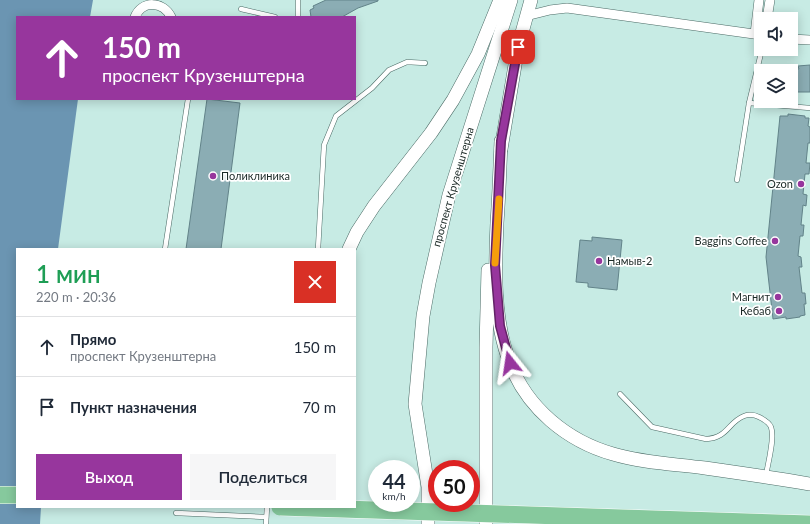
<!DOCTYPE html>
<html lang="ru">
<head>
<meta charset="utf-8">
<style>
	:root { --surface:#fff; --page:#f6f6f7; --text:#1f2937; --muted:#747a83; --line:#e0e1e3; --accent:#97369d }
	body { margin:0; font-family:Lato,sans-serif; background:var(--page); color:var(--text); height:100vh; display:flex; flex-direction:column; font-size:15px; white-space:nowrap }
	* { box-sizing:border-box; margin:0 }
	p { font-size:13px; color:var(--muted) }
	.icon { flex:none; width:22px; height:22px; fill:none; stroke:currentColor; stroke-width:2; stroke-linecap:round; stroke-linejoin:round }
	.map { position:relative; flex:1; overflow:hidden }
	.details { position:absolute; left:16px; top:248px; width:340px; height:260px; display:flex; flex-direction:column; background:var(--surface); border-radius:0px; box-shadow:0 2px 10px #0003 }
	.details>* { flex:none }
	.top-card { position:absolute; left:16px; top:16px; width:340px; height:84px; border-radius:0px; box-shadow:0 2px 10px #0003; background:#97369d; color:#fff; overflow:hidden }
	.tools { position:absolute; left:754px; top:12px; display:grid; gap:8px }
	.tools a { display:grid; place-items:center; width:44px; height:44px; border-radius:0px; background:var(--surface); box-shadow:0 2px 10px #0003; font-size:20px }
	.speed { position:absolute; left:368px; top:460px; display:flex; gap:8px; font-size:20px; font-weight:700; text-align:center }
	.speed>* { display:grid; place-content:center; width:52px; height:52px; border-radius:50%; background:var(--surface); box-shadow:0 2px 10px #0003; line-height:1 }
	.speed small { font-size:10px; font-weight:400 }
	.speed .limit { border:6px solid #d22; background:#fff; color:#111 }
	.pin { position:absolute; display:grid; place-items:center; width:34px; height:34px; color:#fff; margin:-17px; border-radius:8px; box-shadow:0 2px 6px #0006 }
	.me { position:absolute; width:44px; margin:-22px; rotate:345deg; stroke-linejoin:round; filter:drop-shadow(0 0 3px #0008) }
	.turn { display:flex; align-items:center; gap:14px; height:84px; padding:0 20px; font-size:18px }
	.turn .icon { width:52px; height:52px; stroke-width:2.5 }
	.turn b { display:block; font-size:28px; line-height:34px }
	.round { display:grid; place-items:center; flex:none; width:42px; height:42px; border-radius:0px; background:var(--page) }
	.overview { display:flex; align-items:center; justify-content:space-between; height:68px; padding:0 20px }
	h1 { font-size:24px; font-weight:600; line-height:30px; color:#1e9e55 }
	.primary-button { display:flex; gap:8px; margin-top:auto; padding:8px 20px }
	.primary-button a { flex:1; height:46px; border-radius:0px; background:var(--accent); color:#fff; font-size:16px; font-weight:600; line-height:46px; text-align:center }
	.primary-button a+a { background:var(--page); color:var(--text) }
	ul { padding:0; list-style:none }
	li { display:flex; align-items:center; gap:12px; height:60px; padding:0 20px; border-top:1px solid var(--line) }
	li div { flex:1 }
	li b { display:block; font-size:15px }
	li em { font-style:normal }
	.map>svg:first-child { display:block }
	.water { fill:#6b95b2 }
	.building { fill:#8badb4; stroke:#628389 }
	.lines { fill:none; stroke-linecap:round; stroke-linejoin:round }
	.lane-casing { stroke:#4b6b66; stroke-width:5.5 }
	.street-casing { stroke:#4b6b66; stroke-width:10 }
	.secondary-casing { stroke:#4b6b66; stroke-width:14 }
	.highway-casing { stroke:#fff; stroke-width:18 }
	.lane { stroke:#fff; stroke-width:4.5 }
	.street { stroke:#fff; stroke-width:9 }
	.secondary { stroke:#fff; stroke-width:13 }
	.highway { stroke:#86c99d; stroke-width:17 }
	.highway-bridge-casing { stroke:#fff; stroke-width:18; stroke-linecap:butt }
	.highway-bridge { stroke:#86c99d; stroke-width:17 }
	.route-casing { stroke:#622366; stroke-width:10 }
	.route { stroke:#97369d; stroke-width:7 }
	.slow { stroke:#f59e0b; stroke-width:7 }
	.poi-dot { fill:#97369d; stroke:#fff; stroke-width:1.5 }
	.labels { text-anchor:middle; stroke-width:3.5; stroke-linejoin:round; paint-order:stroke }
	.poi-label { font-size:11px; fill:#1a2825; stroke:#fff; text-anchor:end }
	.street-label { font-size:11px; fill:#1a2825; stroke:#fff }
</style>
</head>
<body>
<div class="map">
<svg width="810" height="524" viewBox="0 0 810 524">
	<rect width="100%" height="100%" fill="#c7ebe4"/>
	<!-- water -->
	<polygon class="water" points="0,0 93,0 90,17 17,17 17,99 78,99 58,249 17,249 17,507 41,507 40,524 0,524"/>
	<!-- building -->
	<g class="building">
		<polygon points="326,0 378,0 378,1 358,8 342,17 311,17 310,10 314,8 313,6"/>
		<polygon points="810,65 810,92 793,92 792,69 799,69 798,66"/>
		<polygon points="207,99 240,103 221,249 186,249"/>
		<polygon points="788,114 805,116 805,118 809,118 808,126 810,127 810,143 808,143 806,163 810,163 809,174 805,174 803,194 807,195 806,206 803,205 801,225 804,225 803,236 800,236 798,256 801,257 802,267 799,267 802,293 805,293 806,304 804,304 805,315 800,316 800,317 786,319 786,317 773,319 766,257 780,116 788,116"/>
		<polygon points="592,237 622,240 617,290 588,287 588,283 576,282 580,240 592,241"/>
	</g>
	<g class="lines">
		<!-- lane casing -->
		<g class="lane-casing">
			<g id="lane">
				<polyline points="298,0 298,17"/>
				<polyline points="241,9 275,17"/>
				<polyline points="749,103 810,108"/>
				<polyline points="737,180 749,103 762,49"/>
				<polyline points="165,249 188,99"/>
				<polyline points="318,249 324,145 336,116 372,88 389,70 407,62 425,63"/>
				<path d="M620 394 652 427 706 439C728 438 728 422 744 416 749 414 755 415 759 417 763 419 769 422 771 427 775 438 768 463 766 475"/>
				<polyline points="176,513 266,517"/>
				<polyline points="266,524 267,507"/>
			</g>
		</g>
		<!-- street casing -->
		<g class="street-casing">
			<g id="street">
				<polyline points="526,16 550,10 567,8 761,35"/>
				<path d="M135 17C142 0 163 1 171 17"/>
				<polyline points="767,19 770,0"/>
				<polyline points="755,34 759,0"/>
				<polyline points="791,39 810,40"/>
			</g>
		</g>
		<!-- secondary casing -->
		<g class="secondary-casing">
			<g id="secondary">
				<path d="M501 141C500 168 499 195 497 223 495 268 493 320 510 363 527 408 567 441 613 454 643 463 675 464 705 468 740 473 775 478 810 484"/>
				<polyline points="501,149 518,47 531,0"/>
				<polyline points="349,249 357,232 374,206 431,133 453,100 478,54 500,0"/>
				<polyline points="428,524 428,487 415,404 423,316 429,283 449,195 511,0"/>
				<polyline points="486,524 486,347 488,270"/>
			</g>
		</g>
		<!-- highway casing -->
		<g class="highway-casing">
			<polyline id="highway" points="0,495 17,495"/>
		</g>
		<!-- lane -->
		<use href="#lane" class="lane"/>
		<!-- street -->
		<use href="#street" class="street"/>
		<!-- secondary -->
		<use href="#secondary" class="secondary"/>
		<!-- highway -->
		<use href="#highway" class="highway"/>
		<!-- highway-bridge casing -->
		<g class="highway-bridge-casing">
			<polyline id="highway-bridge" points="280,507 810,524"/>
		</g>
		<!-- highway-bridge -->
		<use href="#highway-bridge" class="highway-bridge"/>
	</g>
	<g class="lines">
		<!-- route casing -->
		<g class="route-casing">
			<polyline id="route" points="510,363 500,326 495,265 501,141 518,47"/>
		</g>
		<!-- route -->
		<use href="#route" class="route"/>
		<!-- slow -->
		<polyline class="slow" points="495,263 499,199"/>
	</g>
	<!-- markers -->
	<g class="poi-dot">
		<circle cx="213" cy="176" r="4"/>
		<circle cx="801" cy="184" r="4"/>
		<circle cx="775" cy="241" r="4"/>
		<circle cx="599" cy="261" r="4"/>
		<circle cx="778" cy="297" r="4"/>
		<circle cx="779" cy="311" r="4"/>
	</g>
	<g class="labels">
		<!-- poi labels -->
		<g class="poi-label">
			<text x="221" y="180" text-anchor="start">Поликлиника</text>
			<text x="793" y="188">Ozon</text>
			<text x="767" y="245">Baggins Coffee</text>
			<text x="607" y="265" text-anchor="start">Намыв-2</text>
			<text x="770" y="301">Магнит</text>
			<text x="771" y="315">Кебаб</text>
		</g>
		<!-- street labels -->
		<g class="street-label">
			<text transform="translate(453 187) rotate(-74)" y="4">проспект Крузенштерна</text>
		</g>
	</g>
</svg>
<div class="tools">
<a><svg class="icon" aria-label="sound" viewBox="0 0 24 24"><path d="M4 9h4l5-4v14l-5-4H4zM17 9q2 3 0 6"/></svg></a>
<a><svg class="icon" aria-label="layers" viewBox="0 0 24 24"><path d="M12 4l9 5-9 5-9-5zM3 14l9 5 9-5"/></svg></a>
</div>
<div class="speed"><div>44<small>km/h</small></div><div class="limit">50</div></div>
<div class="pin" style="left:518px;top:47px;background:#d93025"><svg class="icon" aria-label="arrive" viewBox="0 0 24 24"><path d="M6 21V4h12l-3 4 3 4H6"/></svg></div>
<svg class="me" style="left:510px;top:363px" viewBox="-20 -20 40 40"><path d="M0-17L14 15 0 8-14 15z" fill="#97369d" stroke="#fff" stroke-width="4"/></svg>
<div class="top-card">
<div class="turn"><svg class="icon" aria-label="ahead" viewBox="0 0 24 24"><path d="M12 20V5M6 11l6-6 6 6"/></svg><div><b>150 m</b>проспект Крузенштерна</div></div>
</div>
<section class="details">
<div class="overview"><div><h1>1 мин</h1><p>220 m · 20:36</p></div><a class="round" style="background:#d93025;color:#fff"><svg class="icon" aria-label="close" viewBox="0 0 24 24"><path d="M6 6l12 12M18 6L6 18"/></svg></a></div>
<ul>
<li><svg class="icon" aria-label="ahead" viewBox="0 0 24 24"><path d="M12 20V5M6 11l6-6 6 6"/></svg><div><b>Прямо</b><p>проспект Крузенштерна</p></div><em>150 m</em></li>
<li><svg class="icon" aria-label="arrive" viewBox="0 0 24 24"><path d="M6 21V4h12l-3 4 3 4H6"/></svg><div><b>Пункт назначения</b></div><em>70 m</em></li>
</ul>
<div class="primary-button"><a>Выход</a><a>Поделиться</a></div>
</section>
</div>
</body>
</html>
